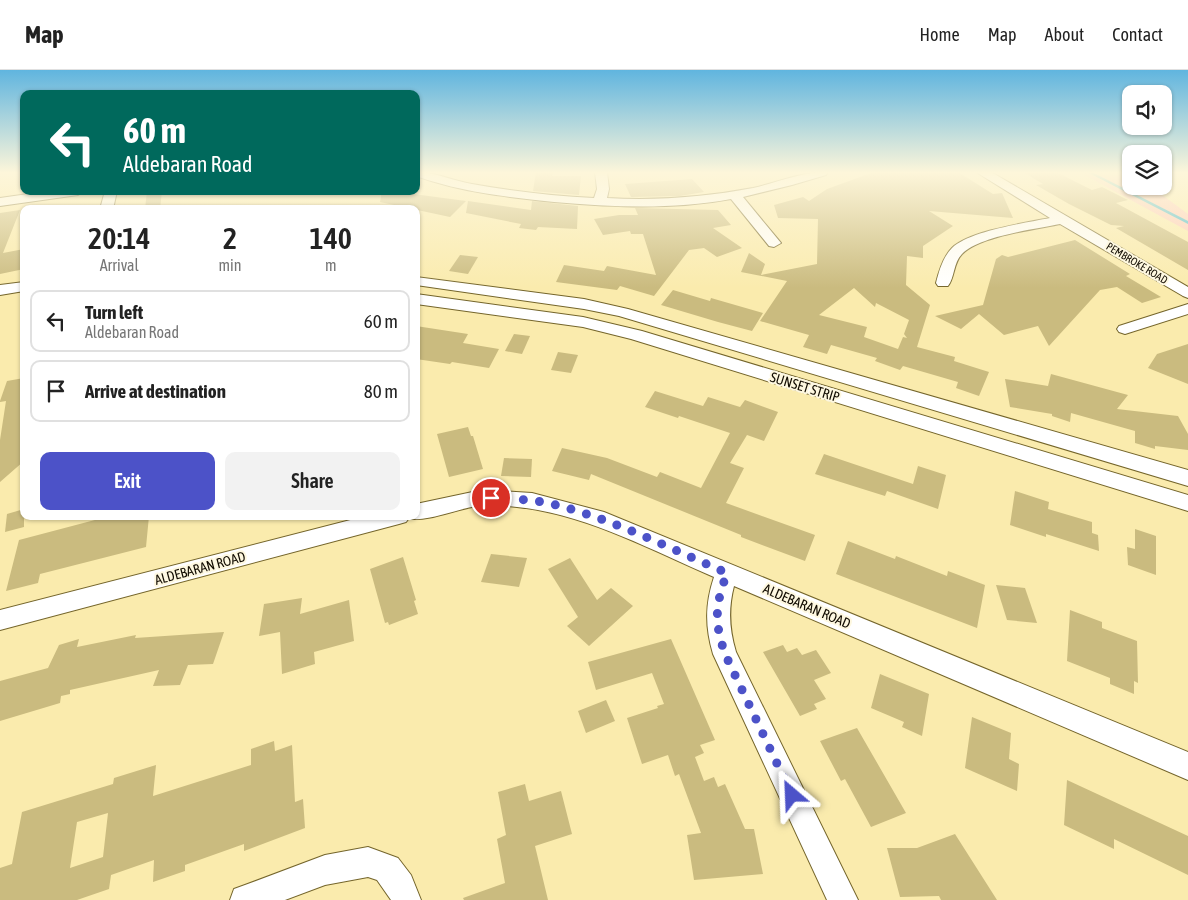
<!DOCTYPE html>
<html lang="en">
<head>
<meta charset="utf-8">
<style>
	:root { --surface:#fff; --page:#f2f2f2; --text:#222; --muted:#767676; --line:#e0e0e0; --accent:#4c52c8 }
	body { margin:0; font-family:"Asap Condensed",sans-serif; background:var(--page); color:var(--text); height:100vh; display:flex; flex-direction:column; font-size:19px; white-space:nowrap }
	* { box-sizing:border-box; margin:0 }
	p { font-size:16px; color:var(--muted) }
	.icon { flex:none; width:28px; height:28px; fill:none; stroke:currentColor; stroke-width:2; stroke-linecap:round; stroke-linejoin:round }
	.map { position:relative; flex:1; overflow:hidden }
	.sheet { position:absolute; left:20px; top:135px; width:400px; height:315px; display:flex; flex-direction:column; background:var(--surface); border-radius:10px; box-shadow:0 1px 4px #0004 }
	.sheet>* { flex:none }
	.guide { position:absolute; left:20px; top:20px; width:400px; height:105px; border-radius:10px; box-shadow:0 1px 4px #0004; background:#00695c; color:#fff; overflow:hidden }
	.buttons { position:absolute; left:1122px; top:15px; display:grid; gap:10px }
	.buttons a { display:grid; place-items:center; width:50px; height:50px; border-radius:10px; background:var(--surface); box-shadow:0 1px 4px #0004; font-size:25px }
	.pin { position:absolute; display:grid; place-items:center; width:42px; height:42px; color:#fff; margin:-21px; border:2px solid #fff; border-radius:50%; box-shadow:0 1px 5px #0007 }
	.me { position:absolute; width:55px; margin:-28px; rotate:334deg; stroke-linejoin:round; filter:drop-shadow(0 0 4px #0008) }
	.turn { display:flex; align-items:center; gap:18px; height:105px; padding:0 20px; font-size:22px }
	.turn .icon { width:65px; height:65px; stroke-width:2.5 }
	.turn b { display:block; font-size:35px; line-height:42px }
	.eta { display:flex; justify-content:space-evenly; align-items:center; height:85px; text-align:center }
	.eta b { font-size:30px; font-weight:600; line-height:35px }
	.primary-button { display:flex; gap:10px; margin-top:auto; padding:10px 20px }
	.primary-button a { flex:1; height:58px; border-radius:10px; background:var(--accent); color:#fff; font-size:20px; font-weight:600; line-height:58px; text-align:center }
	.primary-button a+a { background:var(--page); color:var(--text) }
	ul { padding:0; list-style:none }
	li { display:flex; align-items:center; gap:15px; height:62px; margin:0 10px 8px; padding:0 10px; border:2px solid var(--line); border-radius:10px }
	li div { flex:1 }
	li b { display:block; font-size:19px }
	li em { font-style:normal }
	header { display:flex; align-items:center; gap:30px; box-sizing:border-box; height:70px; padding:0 25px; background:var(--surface); border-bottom:1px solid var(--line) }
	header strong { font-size:24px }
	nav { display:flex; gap:28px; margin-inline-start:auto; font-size:18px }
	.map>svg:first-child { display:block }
	.green { fill:#fecabb }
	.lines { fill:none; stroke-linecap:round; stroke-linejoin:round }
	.stream { fill:#34b6d1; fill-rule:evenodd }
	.building { fill:#cabb7f; fill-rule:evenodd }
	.minor-casing { stroke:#74652b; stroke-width:2 }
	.minor { fill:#fff; fill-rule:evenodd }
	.route { stroke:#4c52c8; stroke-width:9; stroke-dasharray:0 16.2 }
	.labels { text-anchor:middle; stroke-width:4; stroke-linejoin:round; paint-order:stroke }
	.far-street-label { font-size:11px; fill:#110b00; stroke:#fef8e0 }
	.street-label { font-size:14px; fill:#110b00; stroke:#fef8e0 }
</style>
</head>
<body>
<header>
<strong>Map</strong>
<nav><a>Home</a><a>Map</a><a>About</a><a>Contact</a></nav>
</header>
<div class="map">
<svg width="1188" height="830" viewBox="0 0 1188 830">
	<rect width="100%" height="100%" fill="#faebad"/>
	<!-- green -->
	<polygon class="green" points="1079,102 1130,102 1131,116 1150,116 1188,144 1188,161"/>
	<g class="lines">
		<!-- stream -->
		<polygon class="stream" points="1087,102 1092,102 1188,151 1188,154"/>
	</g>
	<!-- building -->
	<g class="building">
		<polygon points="536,102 553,102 552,106 581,106 579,125 533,121"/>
		<path d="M874 102H958L993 124 1002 123 1013 148 929 141 953 156 923 176V188L907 186 906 215 930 235 917 277 955 287 954 291 989 302 979 326 956 318 958 312 903 296 900 300 875 291 877 288 831 275 827 284 803 277 809 265 760 251 787 211 741 202 749 183 765 194 761 205 817 194 818 149 778 148 774 135 803 127 809 131 827 119ZM854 218 875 237 876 233 909 250 904 264 907 268 903 267 898 279 864 267 867 257 819 245Z"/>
		<polygon points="1023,102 1056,102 1092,120 1102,117 1128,130 1116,133 1188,172 1188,200 1116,158 1124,156 1111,155 1069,134 1036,115 1043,114"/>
		<polygon points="692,109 704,122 680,126 631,127 625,114"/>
		<polygon points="147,121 162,121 160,139 145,139"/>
		<polygon points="382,121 391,121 466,131 450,147 380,132"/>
		<polygon points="468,131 531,140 532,131 578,136 577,159 538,157 536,160 519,158 521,154 466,143"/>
		<polygon points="635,138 718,140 731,155 713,158 742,178 717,187 704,178 689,180 654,226 620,216 617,220 556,212 564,195 604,201 607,196 656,205 643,164 631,164 630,161 603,165 594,149 619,145 638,145"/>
		<polygon points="20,140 3,183 24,179 24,199 0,204 0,143"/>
		<polygon points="1075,170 1130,204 1126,206 1161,227 1142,233 1117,217 1100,220 1049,276 1038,256 1004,265 979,244 961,259 935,246 983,235 996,189 1002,185 1008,187"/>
		<polygon points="460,185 478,187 468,204 449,201"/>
		<polygon points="673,220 710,231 711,228 763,243 752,261 718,252 661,235"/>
		<polygon points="416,256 468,264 463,273 499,279 489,298 452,292 450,294 416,289"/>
		<polygon points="514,264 530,266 522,284 505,281"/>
		<polygon points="1188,274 1188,314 1148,298 1157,284"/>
		<polygon points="558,282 578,285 571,303 551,300"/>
		<polygon points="1051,304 1128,325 1117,339 1178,346 1188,364 1188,380 1155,376 1155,379 1135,373 1135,361 1071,343 1070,352 1052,346 1052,344 1010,337 1005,309 1048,316"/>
		<polygon points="24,308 24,391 0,412 0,370 6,331 0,332 0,331 7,311"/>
		<polygon points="655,321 703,336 708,327 740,337 745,330 778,342 764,371 747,365 730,393 744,398 726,433 815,465 805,491 741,467 741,465 591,404 589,410 552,401 562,378 607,388 657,407 660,402 701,418 730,363 679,346 678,348 645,337"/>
		<polygon points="468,357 471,366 473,366 483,399 449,407 437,364"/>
		<polygon points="824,384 913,414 918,396 946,405 938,439 887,421 885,426 815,404"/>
		<polygon points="504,388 532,389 531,407 501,406"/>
		<polygon points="1015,421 1049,432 1048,439 1092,452 1092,463 1098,465 1099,481 1046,464 1046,467 1010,455"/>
		<polygon points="24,439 24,457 5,462 7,444"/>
		<polygon points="110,446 149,446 146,477 40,504 38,513 6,521 19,470"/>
		<polygon points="1135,459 1156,466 1156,505 1128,495 1127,477 1135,479"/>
		<polygon points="848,471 895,489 896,486 947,506 948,501 985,515 977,558 836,504"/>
		<polygon points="491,484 527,488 519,517 481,512"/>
		<polygon points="403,487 416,530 414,531 418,544 389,555 388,552 385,553 370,499"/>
		<polygon points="570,488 597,530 611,518 633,536 589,576 567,556 578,547 548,499"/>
		<polygon points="996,515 1025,518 1037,553 1007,550"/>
		<polygon points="302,528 300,544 349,530 354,571 314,582 315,594 282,604 280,562 259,566 264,534"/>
		<polygon points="1070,540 1102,552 1102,558 1137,571 1138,613 1134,611 1134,624 1110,614 1110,608 1067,591"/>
		<polygon points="224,562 213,594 188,595 180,615 153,616 159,600 70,620 70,624 61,626 60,633 0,651 0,611 48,598 59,575 79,569 77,577 136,565 135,568"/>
		<polygon points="671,569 715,670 700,675 704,683 695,687 704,711 714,707 718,717 725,714 745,759 754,759 763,804 694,810 687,765 701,763 679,704 675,706 668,685 642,694 627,648 658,638 657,636 664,634 652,603 596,620 588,592"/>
		<polygon points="783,575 787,582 797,578 802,585 816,580 831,603 814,610 826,629 814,634 817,639 800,646 763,582"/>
		<polygon points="880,604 929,624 922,666 902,657 904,652 871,638"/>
		<polygon points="606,630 615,651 586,663 578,641"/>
		<polygon points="972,647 1011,663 1009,689 1019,694 1017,721 965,698"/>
		<polygon points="857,658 906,743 871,757 845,709 841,711 820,671"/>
		<path d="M274 671 275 681 292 675 295 732 303 729 305 758 244 781V774L185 795V801L153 812 154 790 111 805 109 819 77 830H0V798L12 794 22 742 113 714 114 708 156 695 153 726 251 695V679ZM108 743 103 787 70 798 77 752Z"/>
		<polygon points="1067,710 1188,766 1188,805 1114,769 1114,779 1064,755"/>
		<polygon points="525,714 529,731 561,721 572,764 535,776 548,830 464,830 463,828 505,813 497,769 506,765 498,722"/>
		<polygon points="955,764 997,830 941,830 939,826 900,827 887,778 917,778"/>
	</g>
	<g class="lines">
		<!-- minor casing -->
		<g class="minor-casing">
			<g id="minor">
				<path d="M416 102C436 102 453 111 472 114 512 121 554 126 594 128L597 119 595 102H607L609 119 607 128C656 131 705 127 753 118 779 112 801 102 828 102L826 105 792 115 743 127 781 173 774 177 769 176 731 129C672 140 613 137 554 132 506 127 461 122 416 106Z"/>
				<path d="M976 102H991L1188 217V228L1183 226 1060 154C1036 159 979 166 962 184 953 193 955 207 948 216H938L936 213C939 201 943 187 952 178 970 161 1025 153 1050 148Z"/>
				<polygon points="49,121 84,121 78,125 0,136 0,128"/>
				<polygon points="105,121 117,121 113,139 100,139"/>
				<polygon points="416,207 584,229 628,239 1188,400 1188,416 619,246 584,239 416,215"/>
				<polygon points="24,212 24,221 0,225 0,215"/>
				<polygon points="416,224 583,247 642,261 1188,425 1188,441 631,269 583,257 416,234"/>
				<polygon points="1188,234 1188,244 1125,264 1119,262 1117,259 1119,256"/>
				<path d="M482 420 532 423 604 442 1188 682V710L734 516C728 539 729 559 736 582L858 830H827L713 584C705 557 705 534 714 507 651 480 586 444 517 437 502 435 487 435 472 437 455 440 423 453 409 448L406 452 399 454 0 560V540L366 446H416V434Z"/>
				<polygon points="368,777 398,788 411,805 421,830 391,830 377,810 368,807 325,815 285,830 230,830 234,819 245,815 325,785"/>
			</g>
		</g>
		<!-- minor -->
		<use href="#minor" class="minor"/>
	</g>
	<!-- sky -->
	<linearGradient id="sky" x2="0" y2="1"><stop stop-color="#60b5df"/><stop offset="0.47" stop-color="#fdf6da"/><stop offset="1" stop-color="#fdf6da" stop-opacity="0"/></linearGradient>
	<rect width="1188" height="218" fill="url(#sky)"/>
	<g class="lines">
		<!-- route -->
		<path class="route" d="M491 428C512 429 534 429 556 435 615 450 671 479 727 503 715 536 714 551 725 584L792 725"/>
	</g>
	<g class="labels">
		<!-- far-street labels -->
		<g class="far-street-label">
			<text transform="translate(1137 193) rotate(31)" y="4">PEMBROKE ROAD</text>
		</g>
		<!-- street labels -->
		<g class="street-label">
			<text transform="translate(805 317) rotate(17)" y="5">SUNSET STRIP</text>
			<text transform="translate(200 498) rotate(-15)" y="5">ALDEBARAN ROAD</text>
			<text transform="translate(807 536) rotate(23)" y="5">ALDEBARAN ROAD</text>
		</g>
	</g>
</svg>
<div class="buttons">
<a><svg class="icon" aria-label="sound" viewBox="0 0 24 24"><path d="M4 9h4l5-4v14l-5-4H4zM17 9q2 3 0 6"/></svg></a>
<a><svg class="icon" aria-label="layers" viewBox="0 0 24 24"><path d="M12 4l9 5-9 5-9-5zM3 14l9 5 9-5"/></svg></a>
</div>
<div class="pin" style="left:491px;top:428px;background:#d93025"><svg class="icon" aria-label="arrive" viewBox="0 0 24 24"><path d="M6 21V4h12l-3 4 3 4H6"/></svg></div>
<svg class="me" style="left:792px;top:725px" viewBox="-20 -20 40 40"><path d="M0-17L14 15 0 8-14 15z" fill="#4c52c8" stroke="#fff" stroke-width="4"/></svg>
<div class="guide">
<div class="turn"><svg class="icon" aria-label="left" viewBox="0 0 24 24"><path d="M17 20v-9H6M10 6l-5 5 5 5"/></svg><div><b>60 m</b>Aldebaran Road</div></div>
</div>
<section class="sheet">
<div class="eta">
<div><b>20:14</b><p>Arrival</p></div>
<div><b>2</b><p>min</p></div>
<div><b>140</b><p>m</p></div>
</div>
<ul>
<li><svg class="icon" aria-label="left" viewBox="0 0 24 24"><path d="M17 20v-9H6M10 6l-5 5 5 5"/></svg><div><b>Turn left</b><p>Aldebaran Road</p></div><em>60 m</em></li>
<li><svg class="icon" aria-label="arrive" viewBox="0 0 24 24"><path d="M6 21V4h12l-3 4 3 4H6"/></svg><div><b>Arrive at destination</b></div><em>80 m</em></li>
</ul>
<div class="primary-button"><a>Exit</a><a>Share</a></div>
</section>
</div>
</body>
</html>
